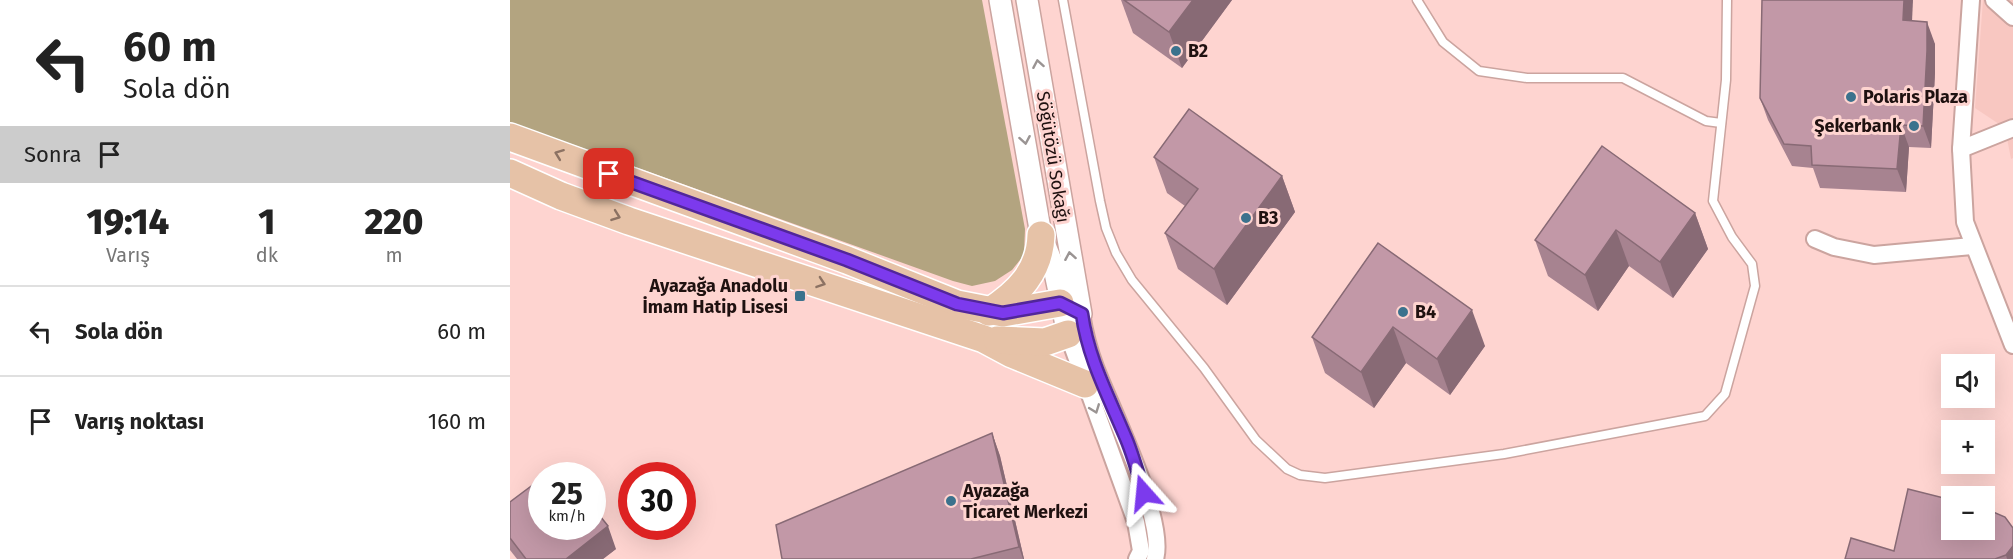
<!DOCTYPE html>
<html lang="tr">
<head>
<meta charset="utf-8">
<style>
	:root { --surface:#fff; --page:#f2f2f2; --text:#222; --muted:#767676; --line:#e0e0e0 }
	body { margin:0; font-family:"Fira Sans",sans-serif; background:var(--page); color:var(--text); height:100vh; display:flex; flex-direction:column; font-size:22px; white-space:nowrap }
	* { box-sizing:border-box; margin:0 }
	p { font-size:20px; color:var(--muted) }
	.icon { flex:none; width:33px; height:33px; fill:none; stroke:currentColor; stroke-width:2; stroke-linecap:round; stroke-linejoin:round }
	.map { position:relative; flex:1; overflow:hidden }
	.side { display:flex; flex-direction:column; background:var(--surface); width:510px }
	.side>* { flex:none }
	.banner { background:#fff; color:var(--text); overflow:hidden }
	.buttons { position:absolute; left:1431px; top:354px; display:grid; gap:12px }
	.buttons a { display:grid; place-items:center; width:54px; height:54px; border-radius:0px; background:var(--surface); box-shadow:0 6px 24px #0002; font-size:30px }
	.speed { position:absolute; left:18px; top:462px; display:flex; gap:12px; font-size:30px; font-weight:700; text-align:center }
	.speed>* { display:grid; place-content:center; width:78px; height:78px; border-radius:50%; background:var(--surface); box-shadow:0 6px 24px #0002; line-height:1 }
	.speed small { font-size:15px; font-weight:400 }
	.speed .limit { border:9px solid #d22; background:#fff; color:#111 }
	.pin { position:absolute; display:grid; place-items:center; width:51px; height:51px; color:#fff; margin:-26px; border-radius:12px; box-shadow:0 3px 9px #0006 }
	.me { position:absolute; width:66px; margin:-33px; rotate:342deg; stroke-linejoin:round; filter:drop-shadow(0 0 4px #0008) }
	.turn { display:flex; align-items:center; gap:21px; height:126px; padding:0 24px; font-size:27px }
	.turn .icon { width:78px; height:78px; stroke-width:2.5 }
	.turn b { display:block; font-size:42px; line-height:51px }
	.then { display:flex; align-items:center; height:57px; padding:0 24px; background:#0003; gap:12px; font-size:22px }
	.eta { display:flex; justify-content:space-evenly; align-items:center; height:102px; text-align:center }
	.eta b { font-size:36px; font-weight:800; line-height:42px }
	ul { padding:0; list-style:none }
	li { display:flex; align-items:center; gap:18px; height:90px; padding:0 24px; border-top:2px solid var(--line) }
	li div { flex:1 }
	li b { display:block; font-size:22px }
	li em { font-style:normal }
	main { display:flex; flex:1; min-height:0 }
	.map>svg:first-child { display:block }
	.built { fill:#f8c7c1 }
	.forest { fill:#b3a480 }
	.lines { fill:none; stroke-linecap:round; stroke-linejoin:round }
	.service-casing { stroke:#cba49f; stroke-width:11 }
	.minor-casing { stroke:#cba49f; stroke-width:20 }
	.tertiary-casing { stroke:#cba49f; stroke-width:24 }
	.primary-casing { stroke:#fff; stroke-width:30 }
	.service { stroke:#fff; stroke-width:8 }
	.minor { stroke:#fff; stroke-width:16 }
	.tertiary { stroke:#fff; stroke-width:21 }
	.primary { stroke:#e6c2a7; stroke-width:27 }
	.wall { fill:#a78390 }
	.shaded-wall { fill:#886a75 }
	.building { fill:#c298a7; stroke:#886a75; stroke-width:1.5 }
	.oneway { stroke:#9a9493 }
	.oneway2 { stroke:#8c7263 }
	.route-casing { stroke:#51269a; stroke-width:15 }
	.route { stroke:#7c3aed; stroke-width:10 }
	.poi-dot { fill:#3b728d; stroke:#fed4d0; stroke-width:2 }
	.labels { text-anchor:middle; stroke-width:6; stroke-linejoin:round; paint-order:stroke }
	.poi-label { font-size:18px; font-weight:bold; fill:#1f1110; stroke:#fed4d0; text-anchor:start }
	.street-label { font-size:18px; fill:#1f1110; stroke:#fed4d0 }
</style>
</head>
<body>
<main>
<section class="side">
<div class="banner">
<div class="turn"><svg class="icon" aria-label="left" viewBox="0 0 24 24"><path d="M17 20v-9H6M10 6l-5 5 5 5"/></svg><div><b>60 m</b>Sola dön</div></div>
<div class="then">Sonra<svg class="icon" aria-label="arrive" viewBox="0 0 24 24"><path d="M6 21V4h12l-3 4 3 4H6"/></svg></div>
</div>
<div class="eta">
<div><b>19:14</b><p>Varış</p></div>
<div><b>1</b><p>dk</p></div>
<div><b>220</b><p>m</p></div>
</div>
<ul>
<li><svg class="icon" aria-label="left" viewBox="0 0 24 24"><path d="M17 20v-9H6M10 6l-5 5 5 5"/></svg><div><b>Sola dön</b></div><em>60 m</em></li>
<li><svg class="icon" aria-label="arrive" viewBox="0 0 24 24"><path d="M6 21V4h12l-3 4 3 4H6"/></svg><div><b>Varış noktası</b></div><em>160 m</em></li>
</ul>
</section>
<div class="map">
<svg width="1503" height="559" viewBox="0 0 1503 559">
	<rect width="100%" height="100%" fill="#fed4d0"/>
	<!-- built -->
	<polygon class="built" points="1473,0 1503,0 1503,158 1501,159 1495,128 1465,108"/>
	<!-- forest -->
	<polygon class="forest" points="0,0 472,0 515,229 514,255 502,270 485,281 462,286 443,281 0,122"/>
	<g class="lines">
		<!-- service casing -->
		<g class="service-casing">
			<g id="service">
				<polyline points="553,0 590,201 596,228 606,253 622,280 694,368 746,440 777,469 790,475 815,478 994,454 1195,416 1215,394 1245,286 1242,264 1222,237 1203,201 1216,80 1217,0"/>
				<polyline points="907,0 933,42 969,71 1017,78 1113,78 1196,121 1211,123"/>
			</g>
		</g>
		<!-- minor casing -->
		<g class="minor-casing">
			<g id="minor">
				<polyline points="1461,0 1451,149 1455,222 1503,345"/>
				<polyline points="1484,0 1503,17"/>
				<polyline points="1451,149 1503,128"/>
				<polyline points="1305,239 1324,247 1364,255 1462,246"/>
				<path d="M571 314C574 332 578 349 585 367 600 407 657 521 645 559"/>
				<polyline points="558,334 626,522 631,551 627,559"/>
			</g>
		</g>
		<!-- tertiary casing -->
		<g class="tertiary-casing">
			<g id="tertiary">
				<polyline points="490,0 531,235 544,268 558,334"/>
				<polyline points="517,0 571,314"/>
			</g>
		</g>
		<!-- primary casing -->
		<g class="primary-casing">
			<g id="primary">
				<polyline points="0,137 337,260 447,304 493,313 550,303"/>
				<polyline points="0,173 51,196 119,221 474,339 502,354 575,384"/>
				<path d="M479 312C508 293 530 272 531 235"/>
				<polyline points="487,340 535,342 558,334"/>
			</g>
		</g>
		<!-- service -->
		<use href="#service" class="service"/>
		<!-- minor -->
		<use href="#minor" class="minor"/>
		<!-- tertiary -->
		<use href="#tertiary" class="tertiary"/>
		<!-- primary -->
		<use href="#primary" class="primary"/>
	</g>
	<!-- wall -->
	<g class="wall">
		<polygon points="611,0 722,0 672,68 623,33"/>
		<polygon points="1402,21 1425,44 1425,73 1421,148 1399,147 1396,192 1310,188 1303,168 1282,166 1258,120 1250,98"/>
		<polygon points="644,157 772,176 785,212 717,305 668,269 655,233 675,206 657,193"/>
		<polygon points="1185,213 1198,249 1163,298 1119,266 1088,311 1038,276 1025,240"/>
		<polygon points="868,243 975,346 940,395 896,363 864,408 815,373 802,337"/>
		<polygon points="482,433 490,456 514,559 272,559"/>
		<polygon points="1398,489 1503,559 1335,559 1384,551"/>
		<polygon points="0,502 106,549 93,559 7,559 0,550"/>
	</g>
	<!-- shaded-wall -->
	<g class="shaded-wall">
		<polygon points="683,0 722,0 672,68 659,32"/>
		<polygon points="1394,0 1403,0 1401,43 1393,20"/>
		<polygon points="1417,22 1425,44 1425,73 1421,148 1413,126"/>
		<polygon points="1391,125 1399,147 1396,192 1387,169"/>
		<polygon points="772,176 785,212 717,305 704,269"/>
		<polygon points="1185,213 1198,249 1163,298 1150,262"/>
		<polygon points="1106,230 1119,266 1088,311 1075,275"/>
		<polygon points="962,310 975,346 940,395 927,359"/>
		<polygon points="883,327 896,363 864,408 851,372"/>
		<polygon points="482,433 490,456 514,559 513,559 509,547"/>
		<polygon points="98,526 106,549 93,559 56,559"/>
		<polygon points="1503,546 1503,559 1497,559 1496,555"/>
	</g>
	<!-- building -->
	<g class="building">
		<polygon points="614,0 683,0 659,32"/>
		<polygon points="1252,0 1394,0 1393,20 1417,22 1417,51 1413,126 1391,125 1387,169 1302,165 1301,146 1274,144 1250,98"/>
		<polygon points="679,109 772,176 704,269 655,233 688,189 644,157"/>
		<polygon points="1092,146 1185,213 1150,262 1106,230 1075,275 1025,240"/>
		<polygon points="868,243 962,310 927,359 883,327 851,372 802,337"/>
		<polygon points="482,433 509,547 461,559 272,559 266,525"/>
		<polygon points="50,464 59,476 35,476"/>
		<polygon points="32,478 32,526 82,526 82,506 98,526 56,559 16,559 0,538 0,502"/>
		<polygon points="1398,489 1442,500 1442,530 1474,530 1474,508 1495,517 1503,528 1503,546 1496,555 1485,559 1335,559 1341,538 1384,551"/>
	</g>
	<!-- one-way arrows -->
	<defs><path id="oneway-chevron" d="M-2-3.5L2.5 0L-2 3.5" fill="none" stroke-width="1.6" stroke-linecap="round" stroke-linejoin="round" transform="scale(1.5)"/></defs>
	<g class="oneway">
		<use href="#oneway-chevron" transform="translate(528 64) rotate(-100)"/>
		<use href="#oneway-chevron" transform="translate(515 140) rotate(80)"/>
		<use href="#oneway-chevron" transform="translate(560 256) rotate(-100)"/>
		<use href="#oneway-chevron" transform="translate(585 409) rotate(69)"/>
	</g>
	<g class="oneway2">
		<use href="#oneway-chevron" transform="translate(49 154) rotate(-159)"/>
		<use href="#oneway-chevron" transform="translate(106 216) rotate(20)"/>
		<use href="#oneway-chevron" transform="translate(311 283) rotate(19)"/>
	</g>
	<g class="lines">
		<!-- route casing -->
		<g class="route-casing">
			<path id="route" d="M99 174 337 260 447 304 493 313 550 303 572 314C578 358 598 395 615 436 623 454 628 474 634 493"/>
		</g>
		<!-- route -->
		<use href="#route" class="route"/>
	</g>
	<!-- markers -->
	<g class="poi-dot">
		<circle cx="666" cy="51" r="6"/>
		<circle cx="1341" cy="97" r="6"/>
		<circle cx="1404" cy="126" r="6"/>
		<circle cx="736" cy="218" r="6"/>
		<rect x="284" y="290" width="12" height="12" rx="3"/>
		<circle cx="893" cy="312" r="6"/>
		<circle cx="441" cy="501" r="6"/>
	</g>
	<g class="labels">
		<!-- poi labels -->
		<g class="poi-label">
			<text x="678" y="57">B2</text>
			<text x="1353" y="103">Polaris Plaza</text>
			<text x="1392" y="132" text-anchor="end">Şekerbank</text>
			<text x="748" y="224">B3</text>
			<text x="278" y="292" text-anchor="end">Ayazağa Anadolu<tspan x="278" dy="21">İmam Hatip Lisesi</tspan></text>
			<text x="905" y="318">B4</text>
			<text x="453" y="497">Ayazağa<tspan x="453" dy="21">Ticaret Merkezi</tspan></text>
		</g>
		<!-- street labels -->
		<g class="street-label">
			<text transform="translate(543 157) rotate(81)" y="6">Söğütözü Sokağı</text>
		</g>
	</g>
</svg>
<div class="buttons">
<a><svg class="icon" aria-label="sound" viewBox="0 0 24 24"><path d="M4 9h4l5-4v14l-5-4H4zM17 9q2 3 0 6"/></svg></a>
<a>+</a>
<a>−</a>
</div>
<div class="speed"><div>25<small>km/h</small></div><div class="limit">30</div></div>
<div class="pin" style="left:99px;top:174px;background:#d93025"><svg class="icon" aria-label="arrive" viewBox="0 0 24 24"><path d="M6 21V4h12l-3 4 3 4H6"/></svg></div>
<svg class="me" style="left:634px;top:493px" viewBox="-20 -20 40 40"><path d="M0-17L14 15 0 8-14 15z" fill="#7c3aed" stroke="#fff" stroke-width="4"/></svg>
</div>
</main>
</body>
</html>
